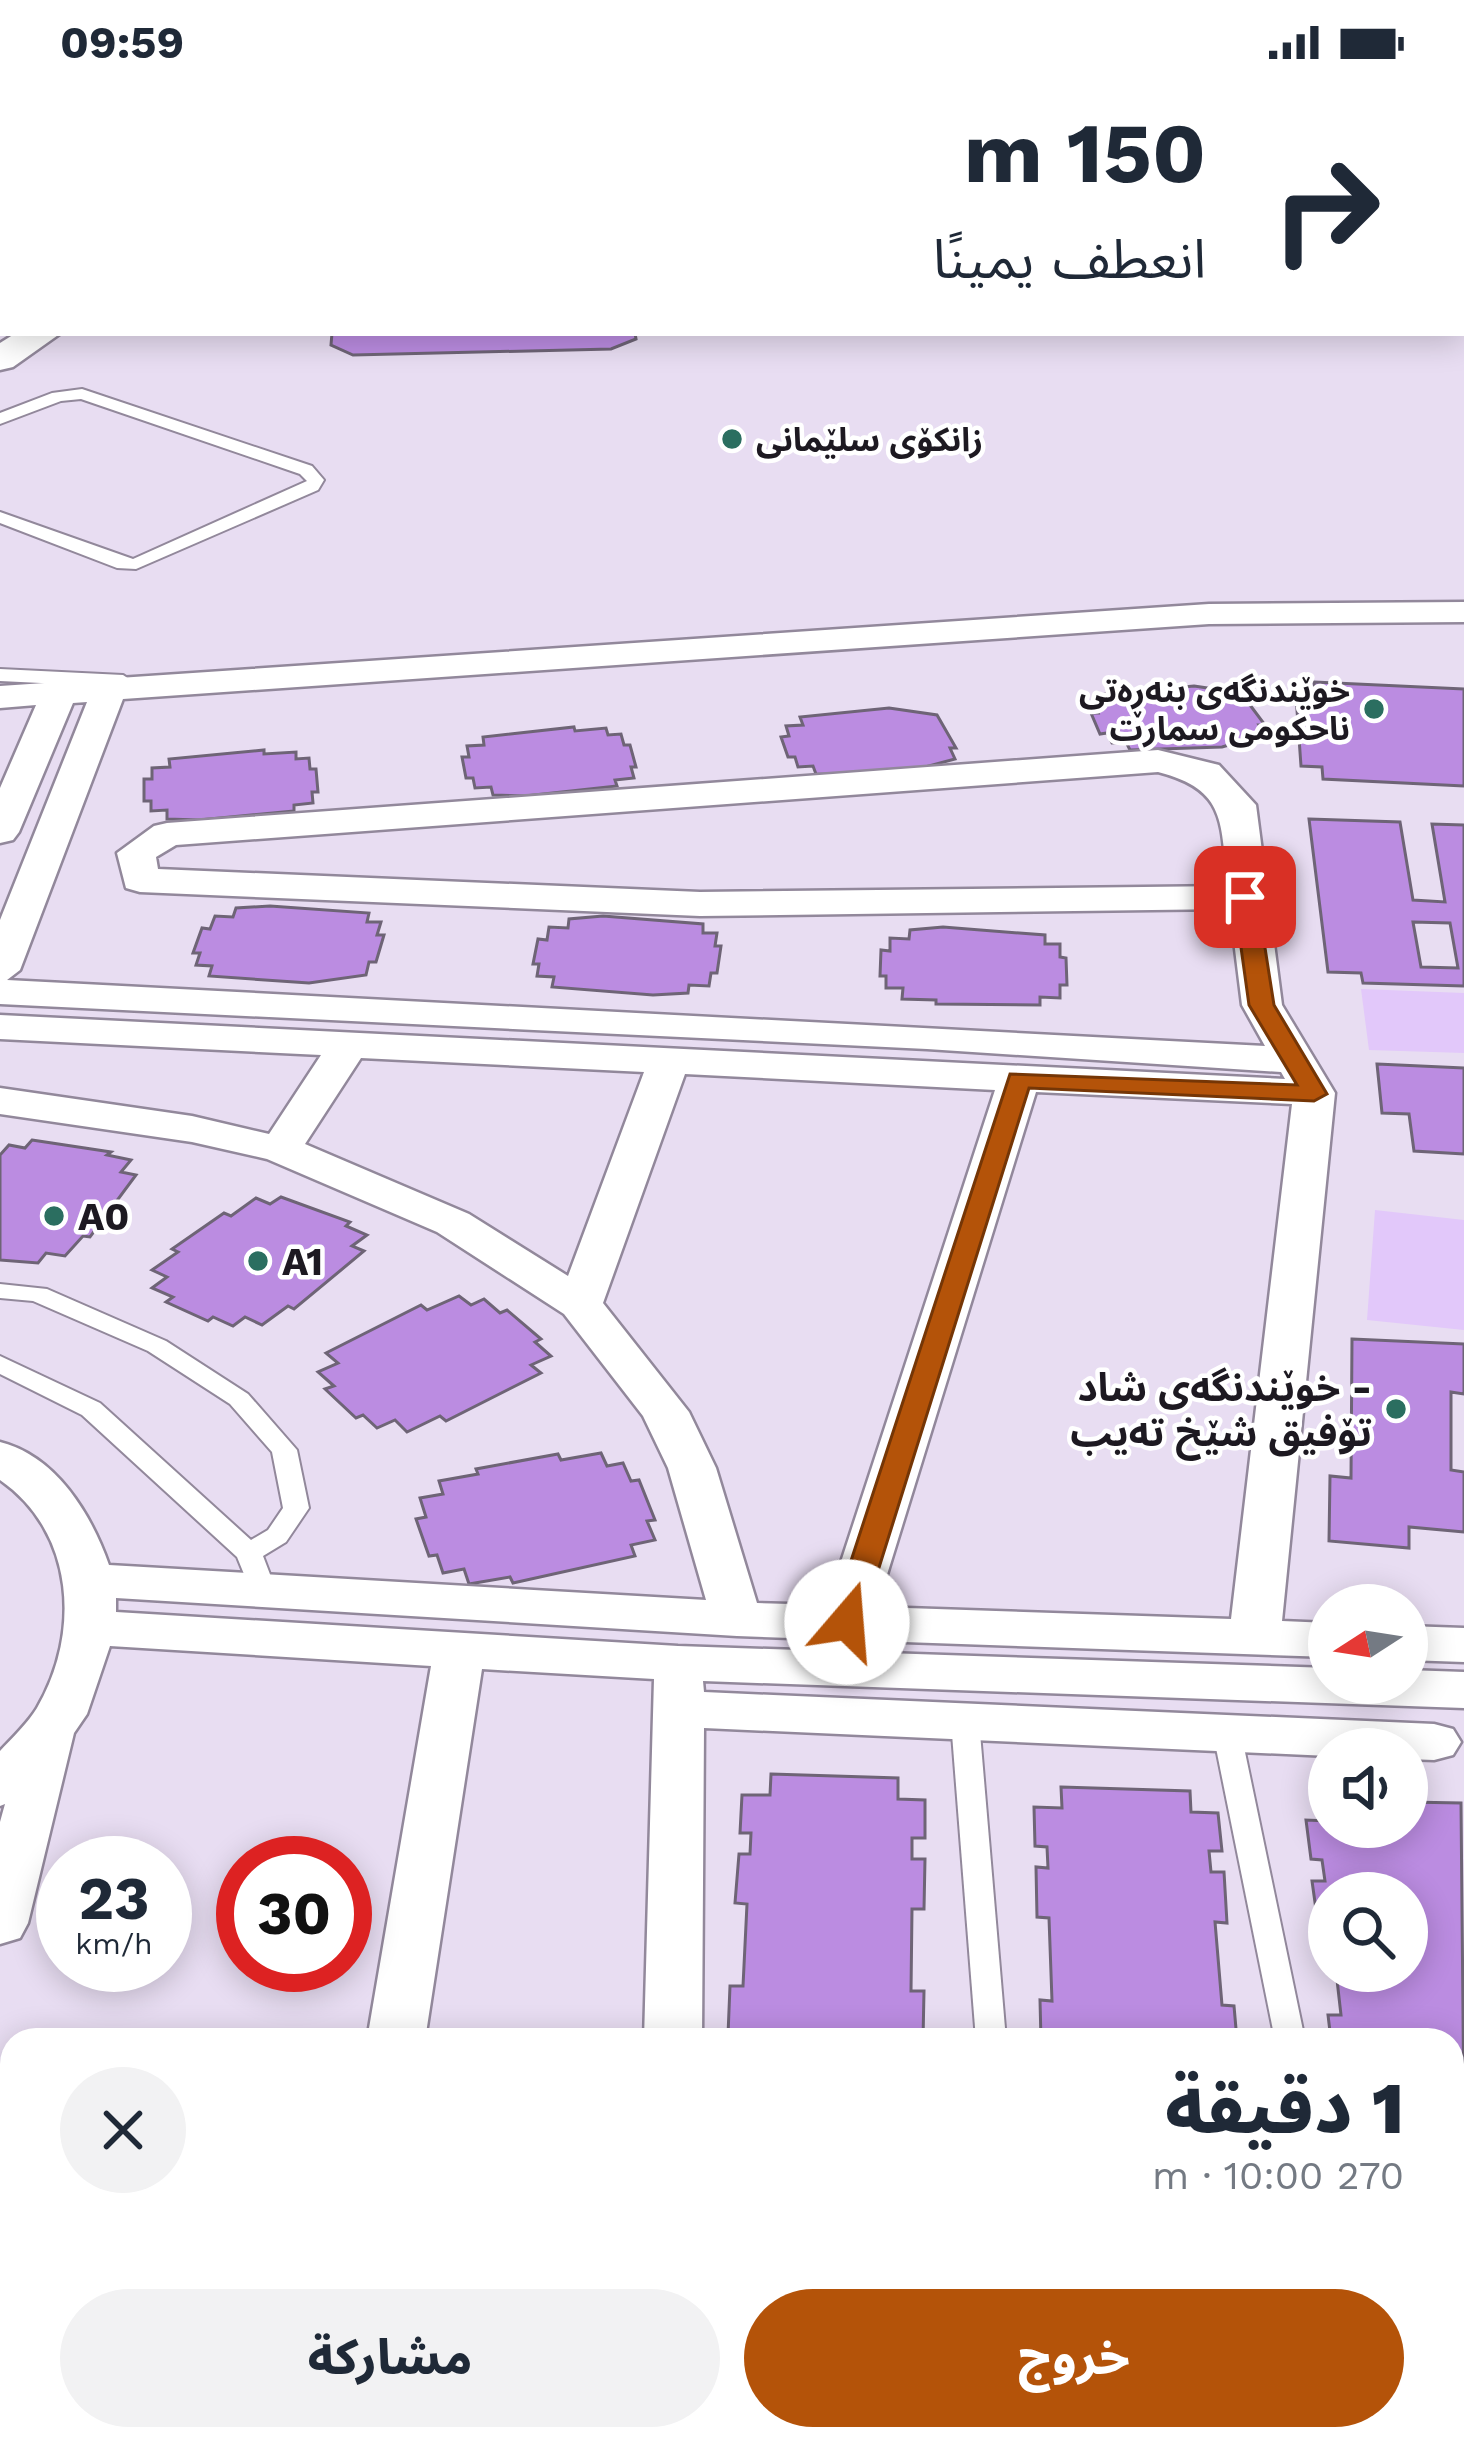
<!DOCTYPE html>
<html lang="ar">
<head>
<meta charset="utf-8">
<style>
	:root { --surface:#fff; --page:#f2f2f3; --text:#1f2937; --muted:#747a83; --accent:#b45309 }
	body { margin:0; font-family:"Work Sans","Noto Sans Arabic",sans-serif; background:var(--page); color:var(--text); direction:rtl; height:100vh; display:flex; flex-direction:column; font-size:45px; white-space:nowrap }
	* { box-sizing:border-box; margin:0 }
	p { font-size:39px; color:var(--muted) }
	.icon { flex:none; width:66px; height:66px; fill:none; stroke:currentColor; stroke-width:2; stroke-linecap:round; stroke-linejoin:round }
	.map { position:relative; flex:1; overflow:hidden; direction:ltr }
	.drawer { position:absolute; left:0px; top:1944px; width:1464px; height:423px; display:flex; flex-direction:column; background:var(--surface); border-radius:36px 36px 0 0; box-shadow:0 6px 30px #0003; direction:rtl }
	.drawer>* { flex:none }
	.top-card { position:absolute; left:0px; top:0px; width:1464px; height:252px; box-shadow:0 6px 30px #0003; direction:rtl; background:#fff; color:var(--text); overflow:hidden }
	.needle { width:78px; rotate:258deg }
	.tools { position:absolute; left:1308px; top:1500px; display:grid; gap:24px }
	.tools a { display:grid; place-items:center; width:120px; height:120px; border-radius:50%; background:var(--surface); box-shadow:0 6px 30px #0003; font-size:60px }
	.speed { position:absolute; left:36px; top:1752px; display:flex; gap:24px; font-size:60px; font-weight:700; text-align:center }
	.speed>* { display:grid; place-content:center; width:156px; height:156px; border-radius:50%; background:var(--surface); box-shadow:0 6px 30px #0003; line-height:1 }
	.speed small { font-size:30px; font-weight:400 }
	.speed .limit { border:18px solid #d22; background:#fff; color:#111 }
	.pin { position:absolute; display:grid; place-items:center; width:102px; height:102px; color:#fff; margin:-51px; border-radius:24px; box-shadow:0 6px 18px #0006 }
	.me { position:absolute; width:132px; margin:-66px; rotate:18deg; stroke-linejoin:round; filter:drop-shadow(0 0 9px #0008) }
	.turn { display:flex; align-items:center; gap:42px; height:252px; padding:0 60px; font-size:54px }
	.turn .icon { width:156px; height:156px; stroke-width:2.5 }
	.turn b { display:block; font-size:84px; line-height:102px }
	.round { display:grid; place-items:center; flex:none; width:126px; height:126px; border-radius:63px; background:var(--page) }
	.overview { display:flex; align-items:center; justify-content:space-between; height:204px; padding:0 60px }
	h1 { font-size:72px; font-weight:800; line-height:90px }
	.button { display:flex; gap:24px; margin-top:auto; padding:24px 60px }
	.button a { flex:1; height:138px; border-radius:72px; background:var(--accent); color:#fff; font-size:48px; font-weight:800; line-height:138px; text-align:center }
	.button a+a { background:var(--page); color:var(--text) }
	.status { display:flex; justify-content:space-between; align-items:center; height:84px; padding:0 60px; background:var(--surface); direction:ltr }
	.status svg { height:33px; fill:currentColor }
	.map>svg:first-child { display:block }
	.green { fill:#e2c8fa }
	.building { fill:#bb8ce1; stroke:#6e6476; stroke-width:3; fill-rule:evenodd }
	.lines { fill:none; stroke-linecap:round; stroke-linejoin:round }
	.service-casing { stroke:#92889b; stroke-width:4 }
	.pedestrian-casing { stroke:#92889b; stroke-width:5 }
	.minor-casing { stroke:#92889b; stroke-width:5 }
	.tertiary-casing { stroke:#92889b; stroke-width:5 }
	.service { fill:#fff; fill-rule:evenodd }
	.pedestrian { fill:#fff; fill-rule:evenodd }
	.minor { fill:#fff; fill-rule:evenodd }
	.tertiary { fill:#fff; fill-rule:evenodd }
	.route { fill:#b45309; stroke:#753606; stroke-width:3 }
	.poi-dot { fill:#2b6e60; stroke:#fff; stroke-width:4.5 }
	.labels { text-anchor:middle; stroke-width:9; stroke-linejoin:round; paint-order:stroke }
	.far-poi-label { font-size:33px; font-weight:bold; fill:#1d1921; stroke:#fff; text-anchor:start }
	.poi-label { font-size:39px; font-weight:bold; fill:#1d1921; stroke:#fff; text-anchor:start }
</style>
</head>
<body>
<div class="status"><b>09:59</b><svg viewBox="0 0 49 12"><path d="M0 12V9h3v3zM5 12V6h3v6zM10 12V3h3v9zM15 12V0h3v12zM26 1h20v11H26zM47 4h2v5h-2z"/></svg></div>
<div class="map">
<svg width="1464" height="2365" viewBox="0 0 1464 2365">
	<rect width="100%" height="100%" fill="#e8ddf2"/>
	<!-- green -->
	<g class="green">
		<polygon points="1361,905 1464,909 1464,969 1369,966"/>
		<polygon points="1375,1126 1464,1136 1464,1246 1367,1236"/>
	</g>
	<!-- building -->
	<g class="building">
		<polygon points="520,0 771,0 760,3"/>
		<polygon points="332,249 635,249 636,255 611,265 353,271 331,261"/>
		<polygon points="1314,598 1464,605 1464,702 1323,695 1322,683 1301,682 1296,612 1315,613"/>
		<polygon points="1194,602 1241,609 1265,641 1259,641 1265,651 1222,663 1130,666 1126,658 1112,659 1107,649 1100,650 1091,629 1098,629 1094,619 1110,618 1106,610"/>
		<polygon points="889,624 937,631 956,664 950,664 955,675 910,687 848,691 816,690 813,682 798,683 795,673 788,673 781,653 789,652 786,642 803,641 800,633"/>
		<polygon points="574,643 575,647 606,644 608,651 621,650 624,661 630,661 636,683 631,683 634,694 615,696 617,702 525,712 493,711 491,703 475,704 473,694 466,694 462,673 469,673 467,662 484,661 483,653"/>
		<polygon points="264,666 264,670 296,668 296,675 309,674 310,685 316,685 318,708 312,708 313,719 294,721 294,727 199,736 167,735 167,726 151,727 151,717 144,717 144,695 152,695 152,684 170,683 169,675"/>
		<path d="M1309 735 1400 738 1413 816 1445 818 1432 740 1464 741V902L1363 899 1361 889 1328 888ZM1413 838 1450 839 1458 884 1421 883Z"/>
		<polygon points="270,822 369,829 367,838 381,838 377,851 384,851 376,878 369,878 366,891 309,899 209,892 212,882 196,881 200,869 193,869 202,844 210,845 215,832 233,833 236,824"/>
		<polygon points="603,832 703,840 703,849 717,849 715,862 721,862 717,889 711,889 709,902 689,901 688,909 653,911 552,903 554,893 537,892 539,880 533,880 538,855 547,856 549,843 568,844 569,835"/>
		<polygon points="943,843 1045,851 1045,860 1060,860 1060,873 1066,874 1067,901 1060,901 1060,914 1040,913 1040,921 936,920 936,916 902,915 903,904 886,904 886,892 880,892 881,866 890,867 890,854 909,855 910,846"/>
		<polygon points="1377,980 1464,984 1464,1070 1414,1067 1409,1030 1382,1029"/>
		<polygon points="32,1056 111,1068 107,1071 131,1076 121,1088 136,1091 90,1153 83,1152 65,1172 46,1169 38,1179 0,1176 0,1071 9,1061 25,1064"/>
		<polygon points="281,1113 350,1138 346,1142 367,1151 352,1162 364,1167 294,1225 288,1222 262,1241 245,1233 233,1242 213,1233 208,1237 166,1218 173,1213 152,1204 167,1193 152,1186 178,1168 172,1165 224,1129 231,1132 256,1114 270,1120"/>
		<polygon points="459,1212 471,1221 484,1215 500,1229 507,1226 541,1255 535,1258 551,1272 531,1281 541,1289 446,1337 440,1332 407,1348 395,1336 377,1344 363,1331 356,1334 325,1305 334,1302 318,1288 338,1279 326,1269 421,1221 427,1226"/>
		<polygon points="1352,1255 1464,1260 1464,1310 1451,1308 1451,1386 1464,1388 1464,1448 1409,1443 1409,1464 1329,1457 1330,1392 1351,1394"/>
		<polygon points="601,1369 607,1382 623,1379 631,1397 639,1396 655,1436 647,1437 655,1456 631,1461 635,1472 513,1499 510,1493 469,1500 464,1485 443,1489 437,1471 429,1472 416,1435 426,1433 420,1414 443,1410 439,1397 478,1390 476,1385 558,1370 561,1376"/>
		<polygon points="771,1690 898,1694 898,1715 925,1716 925,1754 912,1754 912,1775 925,1775 924,1825 912,1825 911,1907 924,1907 923,1956 740,1956 740,1951 728,1951 730,1902 743,1902 747,1820 735,1819 739,1770 750,1770 751,1749 740,1749 742,1711 770,1711"/>
		<polygon points="1061,1703 1190,1707 1191,1728 1218,1729 1222,1767 1209,1767 1211,1788 1224,1788 1227,1839 1215,1838 1222,1921 1234,1922 1237,1956 1041,1956 1040,1916 1052,1917 1049,1834 1037,1833 1036,1783 1048,1784 1047,1763 1035,1762 1034,1723 1062,1724"/>
		<polygon points="1407,1718 1461,1719 1464,2034 1452,2034 1452,1956 1331,1956 1328,1931 1341,1931 1336,1887 1407,1887 1407,1809 1329,1809 1329,1847 1319,1847 1312,1797 1325,1797 1322,1776 1311,1775 1306,1736 1329,1737 1329,1743 1407,1743"/>
		<polygon points="1452,2141 1464,2142 1464,2217 1452,2216"/>
		<polygon points="1452,2216 1464,2217 1464,2280 1452,2279"/>
		<polygon points="1452,2279 1464,2280 1464,2348 1452,2347"/>
		<polygon points="1452,2347 1464,2348 1464,2365 1356,2365 1355,2355 1452,2355"/>
	</g>
	<g class="lines">
		<!-- service casing -->
		<g class="service-casing">
			<g id="service">
				<polygon points="82,305 312,382 324,396 318,406 136,485 117,484 0,439 0,428 133,475 307,397 300,390 81,315 61,317 0,340 0,329 52,309"/>
				<polygon points="0,585 123,591 132,597 123,603 0,597"/>
				<polygon points="0,1200 47,1205 166,1257 248,1310 297,1366 309,1424 286,1458 263,1472 276,1506 273,1512 253,1512 237,1473 82,1331 0,1290 0,1272 100,1319 251,1456 268,1446 283,1424 272,1368 230,1320 148,1267 33,1217 0,1214"/>
				<polygon points="965,1627 975,1630 979,1637 1006,1956 976,1956 951,1637 955,1630"/>
				<polygon points="1227,1639 1237,1642 1241,1649 1305,1956 1275,1956 1213,1649 1217,1642"/>
			</g>
		</g>
		<!-- pedestrian casing -->
		<g class="pedestrian-casing">
			<g id="pedestrian">
				<polygon points="474,0 498,0 500,3 476,3"/>
				<polygon points="3,64 3,76 0,77 0,65"/>
				<rect x="0" y="194" width="3" height="13"/>
			</g>
		</g>
		<!-- minor casing -->
		<g class="minor-casing">
			<g id="minor">
				<rect x="0" y="40" width="3" height="16"/>
				<path d="M1464 518V538L1209 540 123 615 20 886 7 896 1265 962 1242 921 1230 825 700 832 140 808 126 804 117 769 154 742 167 739 1158 666 1219 681 1256 721 1282 921 1335 1009 1282 1537 1329 1539V1573L737 1552 116 1514V1528L678 1562 1329 1584V1599H1407V1586L1464 1588V1624L703 1597 704 1608 1434 1640 1453 1645 1461 1658 1453 1671 1434 1676 1407 1675V1665H1329V1672L704 1644 702 1956H644L654 1595 482 1585 425 1956H367L431 1582 110 1562 87 1630 74 1649 28 1839 20 1854 0 1860V1738L5 1720 0 1722V1667C12 1654 28 1639 37 1624 81 1549 75 1448 0 1396V1358C56 1372 91 1430 109 1481L706 1516 668 1384 643 1332 564 1230 437 1148 267 1075 192 1058 0 1030V1004L192 1032 269 1050 321 971 0 955V931L1285 995 1281 988 927 965 0 920V836L87 618 73 619 19 748 13 756 0 759V704L36 621 0 624V602L1209 520ZM1158 688C1228 706 1220 739 1228 802L700 808 158 785 156 773 176 761ZM361 974 644 988 568 1192 469 1130 305 1060ZM685 990 995 1006 827 1521 757 1519 716 1384 689 1328 603 1219ZM1036 1008 1292 1020 1231 1535 877 1523Z"/>
				<polygon points="1407,1542 1464,1544 1464,1578 1407,1576"/>
				<rect x="1452" y="2041" width="12" height="46"/>
				<polygon points="300,2355 364,2355 362,2365 298,2365"/>
				<polygon points="767,2355 831,2355 830,2365 766,2365"/>
				<rect x="1214" y="2355" width="64" height="10"/>
			</g>
		</g>
		<!-- tertiary casing -->
		<g class="tertiary-casing">
			<g id="tertiary">
				<polygon points="1282,0 1320,0 1280,3"/>
				<polygon points="16,249 61,249 13,283 0,286 0,259"/>
			</g>
		</g>
		<!-- service -->
		<use href="#service" class="service"/>
		<!-- pedestrian -->
		<use href="#pedestrian" class="pedestrian"/>
		<!-- minor -->
		<use href="#minor" class="minor"/>
		<!-- tertiary -->
		<use href="#tertiary" class="tertiary"/>
	</g>
	<!-- route -->
	<polygon class="route" points="1245,806 1257,813 1274,921 1327,1010 1314,1017 1029,1004 862,1538 858,1545 836,1545 831,1538 1010,990 1297,1001 1249,921 1234,813"/>
	<!-- markers -->
	<g class="poi-dot">
		<circle cx="732" cy="355" r="12"/>
		<circle cx="1374" cy="625" r="12"/>
		<circle cx="54" cy="1132" r="12"/>
		<circle cx="258" cy="1177" r="12"/>
		<circle cx="1396" cy="1325" r="12"/>
	</g>
	<g class="labels">
		<!-- far-poi labels -->
		<g class="far-poi-label">
			<text x="756" y="367">زانکۆی سلێمانی</text>
			<text x="1350" y="618" text-anchor="end">خوێندنگەی بنەڕەتی<tspan x="1350" dy="38">ناحکومی سمارت</tspan></text>
		</g>
		<!-- poi labels -->
		<g class="poi-label">
			<text x="78" y="1146">A0</text>
			<text x="282" y="1191">A1</text>
			<text x="1372" y="1317" text-anchor="end">خوێندنگەی شاد -<tspan x="1372" dy="45">تۆفیق شێخ تەیب</tspan></text>
		</g>
	</g>
</svg>
<div class="tools">
<a><svg class="needle" viewBox="-14 -14 28 28"><path d="M0-13l5 13h-10z" fill="#e53935"/><path d="M0 13l5-13h-10z" fill="#747a83"/></svg></a>
<a><svg class="icon" aria-label="sound" viewBox="0 0 24 24"><path d="M4 9h4l5-4v14l-5-4H4zM17 9q2 3 0 6"/></svg></a>
<a><svg class="icon" aria-label="search" viewBox="0 0 24 24"><circle cx="10" cy="10" r="6"/><path d="M15 15l6 6"/></svg></a>
</div>
<div class="speed"><div>23<small>km/h</small></div><div class="limit">30</div></div>
<div class="pin" style="left:1245px;top:813px;background:#d93025"><svg class="icon" aria-label="arrive" viewBox="0 0 24 24"><path d="M6 21V4h12l-3 4 3 4H6"/></svg></div>
<svg class="me" style="left:847px;top:1538px" viewBox="-20 -20 40 40"><circle r="19" fill="#fff"/><path d="M0-13L10 11 0 6-10 11z" fill="#b45309"/></svg>
<div class="top-card">
<div class="turn"><svg class="icon" aria-label="right" viewBox="0 0 24 24"><path d="M7 20v-9h11M14 6l5 5-5 5"/></svg><div><b>150 m</b>انعطف يمينًا</div></div>
</div>
<section class="drawer">
<div class="overview"><div><h1>1 دقيقة</h1><p>270 m · 10:00</p></div><a class="round"><svg class="icon" aria-label="close" viewBox="0 0 24 24"><path d="M6 6l12 12M18 6L6 18"/></svg></a></div>
<div class="button"><a>خروج</a><a>مشاركة</a></div>
</section>
</div>
</body>
</html>
